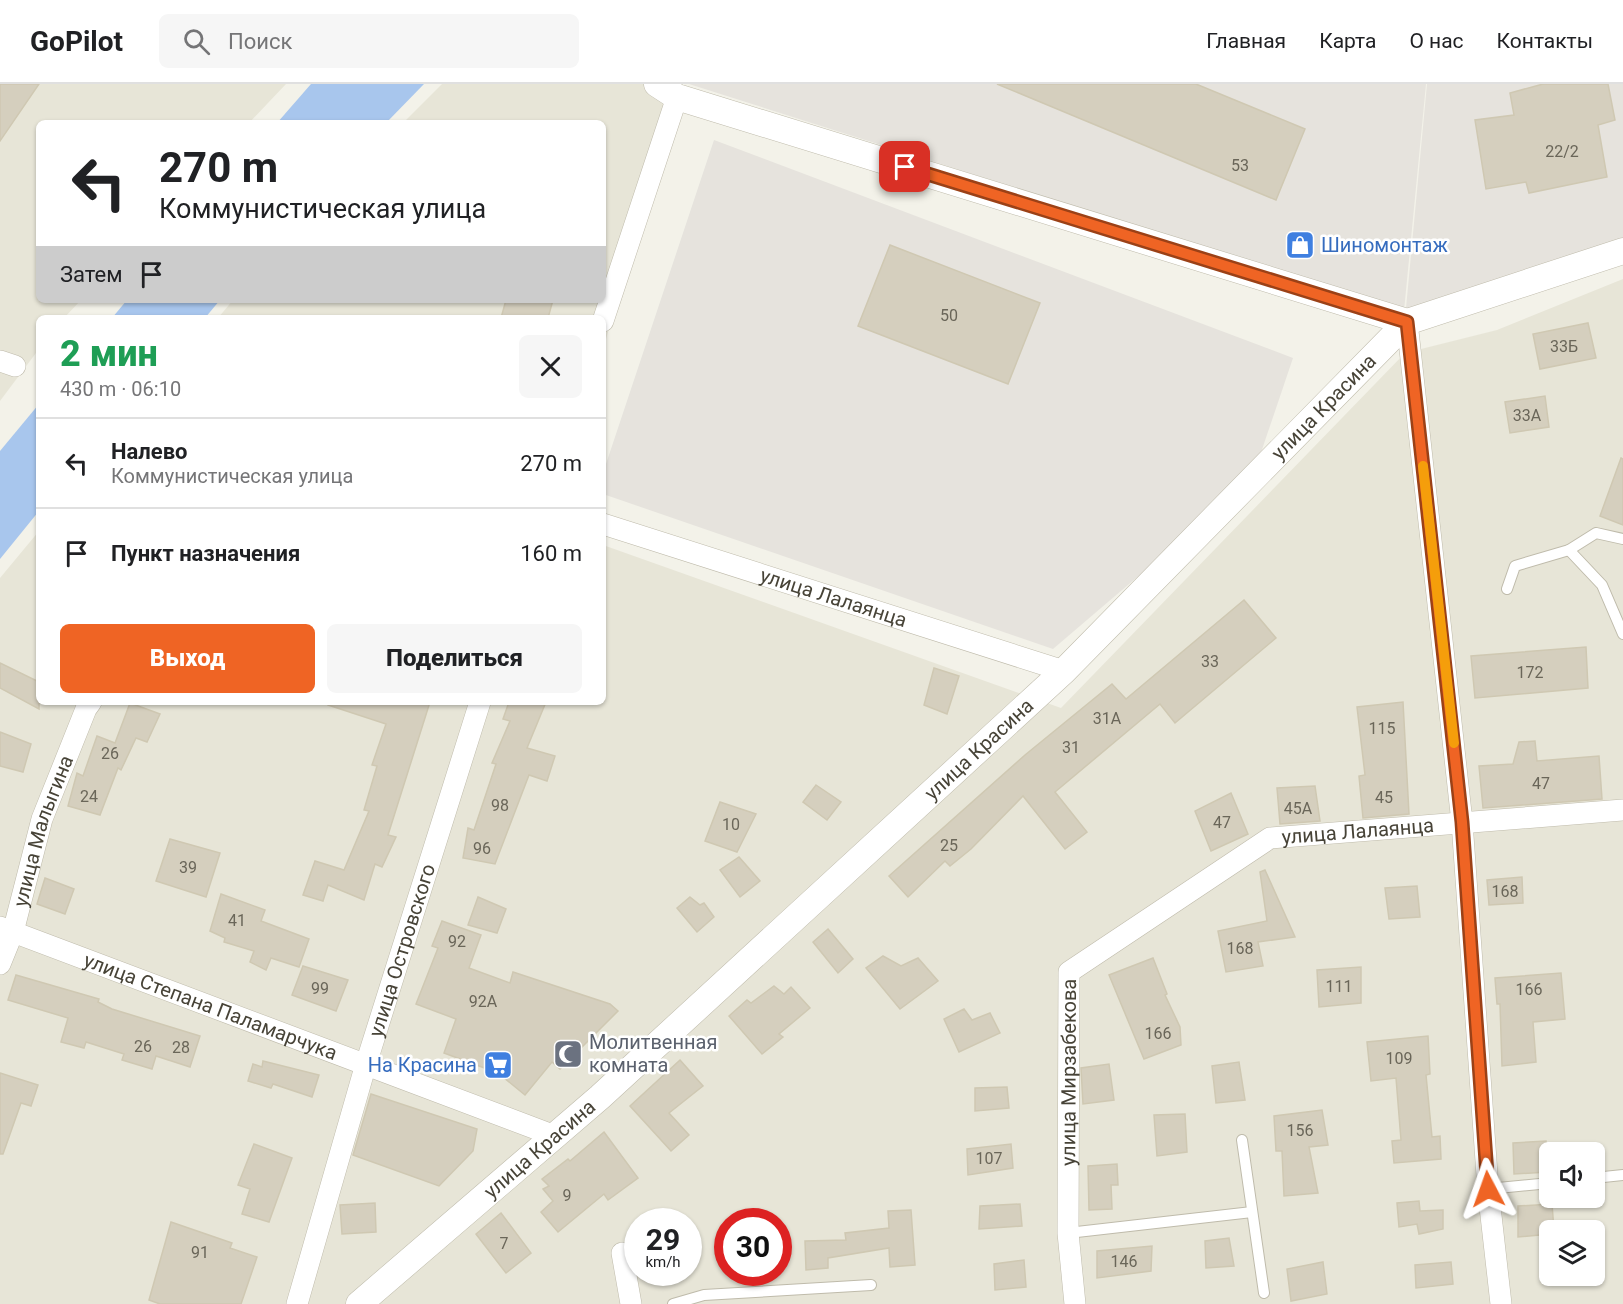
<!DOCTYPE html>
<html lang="ru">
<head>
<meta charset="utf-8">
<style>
	:root { --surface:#fff; --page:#f6f6f6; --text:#202124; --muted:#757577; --line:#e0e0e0; --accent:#ef6424 }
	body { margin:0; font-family:Roboto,sans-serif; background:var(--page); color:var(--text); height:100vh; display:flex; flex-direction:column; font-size:22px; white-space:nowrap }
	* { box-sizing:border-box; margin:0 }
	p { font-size:20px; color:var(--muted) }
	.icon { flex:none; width:33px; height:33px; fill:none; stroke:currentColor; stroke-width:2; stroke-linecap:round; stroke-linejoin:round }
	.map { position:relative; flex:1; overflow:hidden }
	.side { position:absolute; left:36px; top:231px; width:570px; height:390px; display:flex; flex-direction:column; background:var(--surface); border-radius:9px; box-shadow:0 2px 4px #0004 }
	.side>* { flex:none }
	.banner { position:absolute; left:36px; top:36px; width:570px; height:183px; border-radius:9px; box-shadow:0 2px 4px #0004; background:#fff; color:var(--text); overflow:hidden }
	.fabs { position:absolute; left:1539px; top:1058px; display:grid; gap:12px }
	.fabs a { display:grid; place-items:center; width:66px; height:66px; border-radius:9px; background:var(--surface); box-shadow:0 2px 4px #0004; font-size:30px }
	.speed { position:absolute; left:624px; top:1124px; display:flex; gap:12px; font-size:30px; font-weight:700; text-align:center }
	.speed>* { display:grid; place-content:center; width:78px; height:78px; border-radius:50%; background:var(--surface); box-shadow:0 2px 4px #0004; line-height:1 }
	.speed small { font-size:15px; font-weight:400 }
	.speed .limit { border:9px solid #d22; background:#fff; color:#111 }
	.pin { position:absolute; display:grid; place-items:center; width:51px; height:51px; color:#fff; margin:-26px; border-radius:12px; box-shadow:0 3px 9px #0006 }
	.me { position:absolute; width:66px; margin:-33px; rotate:356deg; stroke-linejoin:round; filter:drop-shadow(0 0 4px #0008) }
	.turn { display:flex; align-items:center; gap:21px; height:126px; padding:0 24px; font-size:27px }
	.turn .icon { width:78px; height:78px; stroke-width:2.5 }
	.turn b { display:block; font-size:42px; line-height:51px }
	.then { display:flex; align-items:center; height:57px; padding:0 24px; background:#0003; gap:12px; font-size:22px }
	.round { display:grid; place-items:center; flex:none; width:63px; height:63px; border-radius:9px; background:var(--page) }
	.summary { display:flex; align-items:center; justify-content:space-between; height:102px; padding:0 24px }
	h1 { font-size:36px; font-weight:800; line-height:45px; color:#1e9e55 }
	.action { display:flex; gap:12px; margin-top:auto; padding:12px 24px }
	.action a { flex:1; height:69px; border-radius:9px; background:var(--accent); color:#fff; font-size:24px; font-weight:800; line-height:69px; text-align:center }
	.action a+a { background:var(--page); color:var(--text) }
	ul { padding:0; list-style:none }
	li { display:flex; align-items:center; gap:18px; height:90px; padding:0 24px; border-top:2px solid var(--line) }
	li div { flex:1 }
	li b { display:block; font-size:22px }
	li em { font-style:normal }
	header { display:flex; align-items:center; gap:36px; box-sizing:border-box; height:84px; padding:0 30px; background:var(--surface); border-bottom:2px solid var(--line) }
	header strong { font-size:28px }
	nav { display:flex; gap:33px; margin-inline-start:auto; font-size:21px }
	.search { width:420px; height:54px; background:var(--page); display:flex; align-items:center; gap:15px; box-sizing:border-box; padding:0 21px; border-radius:9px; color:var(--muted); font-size:22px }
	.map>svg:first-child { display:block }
	.residential { fill:#e7e5d7; fill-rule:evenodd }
	.industrial { fill:#e6e3dd }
	.water { fill:#a8c6ed }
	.building { fill:#d5cfbe; stroke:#cfc8b2; stroke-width:1.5 }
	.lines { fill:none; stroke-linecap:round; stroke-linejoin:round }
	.service-casing { stroke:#bfbbab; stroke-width:12 }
	.minor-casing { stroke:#bfbbab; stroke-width:22 }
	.tertiary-casing { stroke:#bfbbab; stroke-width:27 }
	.service { stroke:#fff; stroke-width:10 }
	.minor { stroke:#fff; stroke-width:21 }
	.tertiary { stroke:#fff; stroke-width:26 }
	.route-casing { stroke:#9b4117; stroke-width:15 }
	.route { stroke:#ef6424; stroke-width:10 }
	.slow { stroke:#f59e0b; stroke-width:10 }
	.labels { text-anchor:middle; stroke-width:5; stroke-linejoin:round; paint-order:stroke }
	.number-label { font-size:16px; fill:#6a6659 }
	.shop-label { font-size:20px; fill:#366cbe; stroke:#fff; text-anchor:start }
	.street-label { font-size:20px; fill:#474337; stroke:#fff }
	.worship-label { font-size:20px; fill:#5b616d; stroke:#fff; text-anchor:start }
</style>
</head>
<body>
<header>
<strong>GoPilot</strong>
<div class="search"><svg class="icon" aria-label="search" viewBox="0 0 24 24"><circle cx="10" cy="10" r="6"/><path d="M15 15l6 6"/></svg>Поиск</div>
<nav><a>Главная</a><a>Карта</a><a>О нас</a><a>Контакты</a></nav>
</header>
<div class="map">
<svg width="1623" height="1220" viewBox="0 0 1623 1220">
	<rect width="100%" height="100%" fill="#f3f2e9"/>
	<!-- residential -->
	<g class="residential">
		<polygon points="0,0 286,0 249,39 39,39 39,216 81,216 64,234 39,234 39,265 0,317"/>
		<polygon points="442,0 649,0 671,20 603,266 603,234 218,234 233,216 603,216 603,39 403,39"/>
		<path d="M1623 195V1220H0V494L39 447V618H603V461L1061 624 1405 269 1497 246ZM1550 1068H1594V1113H1550ZM638 1137H688V1188H638ZM728 1137H778V1188H728ZM1550 1146H1594V1191H1550Z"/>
	</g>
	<!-- industrial -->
	<g class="industrial">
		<polygon points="689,0 1426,0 1404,227"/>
		<polygon points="1427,0 1623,0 1623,167 1422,231 1406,224"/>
		<polygon points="714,56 1293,274 1252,395 1053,565 603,410 603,389"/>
	</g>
	<!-- water -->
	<g class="water">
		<polygon points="311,0 424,0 386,39 277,39"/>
		<polygon points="127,216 220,216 205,234 112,234"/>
		<polygon points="39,320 39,427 0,475 0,367"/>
	</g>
	<!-- building -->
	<g class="building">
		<polygon points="0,0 39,0 0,57"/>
		<polygon points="997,0 1196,0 1305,45 1276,116"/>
		<polygon points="1543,0 1608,0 1615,36 1598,41 1607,93 1529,109 1526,98 1486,105 1475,36 1514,31 1510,9"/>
		<polygon points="890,161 1040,219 1008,300 858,242"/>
		<polygon points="506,216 553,216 548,234 501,234"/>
		<polygon points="1588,239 1596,274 1540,285 1533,250"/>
		<polygon points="1545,312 1549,343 1510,349 1505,318"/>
		<polygon points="1621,374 1623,375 1623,441 1600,432"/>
		<polygon points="1244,516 1276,554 1175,639 1160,620 1055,708 1087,748 1065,765 1023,712 971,765 950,782 945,777 908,813 889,792 1025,671 1112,600 1126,615"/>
		<polygon points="1586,563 1588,604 1475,614 1471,572"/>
		<polygon points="0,579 39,598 39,625 0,604"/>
		<polygon points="934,584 959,592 947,630 924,621"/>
		<polygon points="329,618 430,618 388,751 396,753 382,783 375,780 364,816 328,801 323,817 303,811 315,777 344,786 369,727 364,726 377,682 372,681 386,640 328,621"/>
		<polygon points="509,618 546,618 527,664 555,672 547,697 529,691 495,780 463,774 468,744 474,746 496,680 492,679 510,637 503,635"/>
		<polygon points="1403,618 1409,730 1363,734 1359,692 1365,691 1357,623"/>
		<polygon points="130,619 160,630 147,658 136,654 121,686 118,684 100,731 68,722 77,689 83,692 97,652 115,659"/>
		<polygon points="0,648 31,660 23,688 0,682"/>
		<polygon points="1535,657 1537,677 1599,672 1602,715 1483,724 1479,682 1513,680 1519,658"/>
		<polygon points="816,701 841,718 827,736 803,718"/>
		<polygon points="1315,702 1320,737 1280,740 1277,704"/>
		<polygon points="1231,709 1248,750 1211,767 1195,727"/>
		<polygon points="720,718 756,730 737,768 705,757"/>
		<polygon points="170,755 220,769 206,813 156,797"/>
		<polygon points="739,773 760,797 740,813 720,786"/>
		<polygon points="1265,786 1295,853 1258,858 1263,882 1226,888 1218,847 1267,837 1260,788"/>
		<polygon points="1522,793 1523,819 1489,821 1487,796"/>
		<polygon points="45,794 74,805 65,830 37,820"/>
		<polygon points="1417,802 1420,833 1389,835 1385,804"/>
		<polygon points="221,810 265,826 261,837 309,855 299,883 271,874 266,886 250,878 254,867 224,858 225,854 210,847"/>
		<polygon points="478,813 506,825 497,849 468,841"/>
		<polygon points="690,813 700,821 704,819 714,833 697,848 677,824"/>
		<polygon points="442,837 481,851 469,884 510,899 513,888 610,920 618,927 560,985 552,978 525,1011 498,989 444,969 456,935 416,920 438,864 432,862"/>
		<polygon points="828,845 853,875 838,889 813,858"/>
		<polygon points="883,872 901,882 918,874 938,897 900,925 866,884"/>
		<polygon points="1153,874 1167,910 1165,911 1180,943 1181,961 1144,975 1109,891"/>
		<polygon points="303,882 348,896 336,927 292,911"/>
		<polygon points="1361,883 1361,919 1319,923 1317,886"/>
		<polygon points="1561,889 1565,935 1533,938 1536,978 1502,982 1500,920 1497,920 1495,894"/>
		<polygon points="16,891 99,915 98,918 112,925 200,952 190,983 156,972 152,985 122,976 124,970 86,958 84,964 61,958 68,934 8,916"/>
		<polygon points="774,902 784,910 791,903 810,924 779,950 783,953 762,970 729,932 747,916 751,919"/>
		<polygon points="964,925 972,936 990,929 1000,949 959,968 944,935"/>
		<polygon points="1428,952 1430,990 1426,991 1432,1053 1440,1052 1441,1075 1394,1079 1392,1057 1401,1056 1396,994 1371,997 1367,958"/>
		<polygon points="680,976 703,1002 669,1029 689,1051 671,1067 630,1022"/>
		<polygon points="263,977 319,991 312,1013 273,1000 271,1004 248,997 253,980 262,983"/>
		<polygon points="1239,978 1245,1016 1216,1019 1212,982"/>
		<polygon points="1109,980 1114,1016 1083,1020 1081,984"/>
		<polygon points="0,989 38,1001 31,1022 21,1019 3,1070 0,1070"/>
		<polygon points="1007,1003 1009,1024 975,1027 975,1004"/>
		<polygon points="371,1010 477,1045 473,1067 439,1102 353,1071"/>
		<polygon points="1322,1026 1328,1061 1309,1063 1318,1109 1284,1112 1282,1067 1276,1067 1274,1032"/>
		<polygon points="1185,1030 1187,1068 1157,1072 1154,1031"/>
		<polygon points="604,1048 638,1094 608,1116 604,1110 558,1148 541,1128 553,1117 543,1105 549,1102 542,1095 568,1075 570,1077"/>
		<polygon points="1546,1057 1547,1088 1514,1090 1513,1059"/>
		<polygon points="254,1060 292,1074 269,1138 242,1130 250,1105 238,1101"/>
		<polygon points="1011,1060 1013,1084 968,1091 967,1065"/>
		<polygon points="1117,1080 1118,1101 1111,1101 1112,1125 1089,1126 1088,1082"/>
		<polygon points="1419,1117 1420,1127 1443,1126 1443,1145 1419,1150 1417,1140 1399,1143 1397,1119"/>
		<polygon points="375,1119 376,1148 342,1150 340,1121"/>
		<polygon points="1020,1120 1022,1142 979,1145 980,1122"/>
		<polygon points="1552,1120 1554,1146 1550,1146 1550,1150 1518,1153 1518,1122"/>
		<polygon points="911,1126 915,1181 890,1183 889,1164 828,1174 828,1184 806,1186 805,1157 846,1156 845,1149 889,1144 888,1127"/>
		<polygon points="501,1129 531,1169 506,1189 476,1150"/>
		<polygon points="171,1138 232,1159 230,1164 257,1173 241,1220 160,1220 149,1216"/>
		<polygon points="1229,1154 1234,1182 1206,1184 1205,1157"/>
		<polygon points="1152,1162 1151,1187 1097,1194 1097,1167"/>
		<polygon points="1024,1176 1026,1203 995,1206 994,1180"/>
		<polygon points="1323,1178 1327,1210 1291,1217 1287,1185"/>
		<polygon points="1451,1178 1453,1200 1416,1204 1415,1181"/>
	</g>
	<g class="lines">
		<!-- service casing -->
		<g class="service-casing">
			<g id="service">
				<polyline points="1569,466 1602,501 1623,550"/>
				<polyline points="1507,505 1515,482 1569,466 1596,449 1623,455"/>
				<polyline points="1242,1056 1264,1209"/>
				<polyline points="1594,1094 1623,1091"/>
				<polyline points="1488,1105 1550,1099"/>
				<polyline points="1068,1149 1252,1128"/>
				<polyline points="673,1220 704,1211 871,1201"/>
			</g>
		</g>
		<!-- minor casing -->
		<g class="minor-casing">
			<g id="minor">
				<polyline points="603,237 677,13"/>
				<polyline points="1407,238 1462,738 1488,1105 1501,1220"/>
				<polyline points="0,277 15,282"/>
				<path id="s1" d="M603 440 1064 587"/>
				<path id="s2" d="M0 843 555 1052"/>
				<path id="s3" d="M0 880 13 848 42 735 86 625 91 618"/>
				<polyline points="622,1169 631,1220"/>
				<path id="s4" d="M297 1220 366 980 480 618"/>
				<path id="s5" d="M1075 1220 1068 1149 1069 888 1270 754 1623 726"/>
			</g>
		</g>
		<!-- tertiary casing -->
		<g class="tertiary-casing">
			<g id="tertiary">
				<polyline points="657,0 677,13 1407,238"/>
				<path id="s6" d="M359 1220 600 1013 1064 587 1407 238 1623 167"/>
			</g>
		</g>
		<!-- service -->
		<use href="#service" class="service"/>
		<!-- minor -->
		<use href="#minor" class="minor"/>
		<!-- tertiary -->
		<use href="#tertiary" class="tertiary"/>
	</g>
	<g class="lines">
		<!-- route casing -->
		<g class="route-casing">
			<polyline id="route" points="905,83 1407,238 1462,738 1488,1105"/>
		</g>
		<!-- route -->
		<use href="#route" class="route"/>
		<!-- slow -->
		<polyline class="slow" points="1423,382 1454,659"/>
	</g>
	<!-- icons -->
	<defs>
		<g id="shop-square" transform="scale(1.5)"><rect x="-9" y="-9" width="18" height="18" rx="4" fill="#3f7fe0" stroke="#fff"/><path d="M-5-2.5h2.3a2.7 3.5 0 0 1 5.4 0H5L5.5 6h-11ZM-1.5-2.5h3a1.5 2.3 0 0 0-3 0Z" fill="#fff"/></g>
		<g id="mosque-square" transform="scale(1.5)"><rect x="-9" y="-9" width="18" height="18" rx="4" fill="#6b7280" stroke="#fff"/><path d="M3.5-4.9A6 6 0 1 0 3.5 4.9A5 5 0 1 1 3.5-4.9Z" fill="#fff"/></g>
		<g id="supermarket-square" transform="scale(1.5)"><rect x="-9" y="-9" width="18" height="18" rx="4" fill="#3f7fe0" stroke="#fff"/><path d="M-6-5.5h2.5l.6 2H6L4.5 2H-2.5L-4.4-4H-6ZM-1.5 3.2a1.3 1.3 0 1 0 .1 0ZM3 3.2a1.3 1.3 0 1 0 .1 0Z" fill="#fff"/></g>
	</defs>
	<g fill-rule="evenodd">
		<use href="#shop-square" x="1300" y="161"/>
		<use href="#mosque-square" x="568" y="970"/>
		<use href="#supermarket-square" x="498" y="981"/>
	</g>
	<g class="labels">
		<!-- number labels -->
		<g class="number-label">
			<text x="1562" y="73">22/2</text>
			<text x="1240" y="87">53</text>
			<text x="949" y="237">50</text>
			<text x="1564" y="268">33Б</text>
			<text x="1527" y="337">33А</text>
			<text x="1210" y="583">33</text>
			<text x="1530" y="594">172</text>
			<text x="1107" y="640">31А</text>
			<text x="1382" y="650">115</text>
			<text x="1071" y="669">31</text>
			<text x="110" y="675">26</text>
			<text x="1541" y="705">47</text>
			<text x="89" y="718">24</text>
			<text x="1384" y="719">45</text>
			<text x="500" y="727">98</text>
			<text x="1298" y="730">45А</text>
			<text x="1222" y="744">47</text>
			<text x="731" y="746">10</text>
			<text x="949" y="767">25</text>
			<text x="482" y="770">96</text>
			<text x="188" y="789">39</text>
			<text x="1505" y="813">168</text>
			<text x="237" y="842">41</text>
			<text x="457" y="863">92</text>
			<text x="1240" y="870">168</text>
			<text x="1339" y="908">111</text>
			<text x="320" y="910">99</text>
			<text x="1529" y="911">166</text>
			<text x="483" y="923">92А</text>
			<text x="1158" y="955">166</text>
			<text x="143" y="968">26</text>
			<text x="181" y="969">28</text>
			<text x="1399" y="980">109</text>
			<text x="1300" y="1052">156</text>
			<text x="989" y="1080">107</text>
			<text x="567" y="1117">9</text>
			<text x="504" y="1165">7</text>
			<text x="200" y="1174">91</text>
			<text x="1124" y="1183">146</text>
		</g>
		<!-- shop labels -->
		<g class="shop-label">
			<text x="1321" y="168">Шиномонтаж</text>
			<text x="477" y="988" text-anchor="end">На Красина</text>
		</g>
		<!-- street labels -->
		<g class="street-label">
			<text dy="7" stroke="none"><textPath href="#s6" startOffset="1318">улица Красина</textPath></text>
			<text dy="7" stroke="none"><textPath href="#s1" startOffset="242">улица Лалаянца</textPath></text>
			<text dy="7" stroke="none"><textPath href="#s6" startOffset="832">улица Красина</textPath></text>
			<text dy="7" stroke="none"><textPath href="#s5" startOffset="662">улица Лалаянца</textPath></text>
			<text dy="7" stroke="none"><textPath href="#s3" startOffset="140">улица Малыгина</textPath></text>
			<text dy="7" stroke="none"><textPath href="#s4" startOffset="369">улица Островского</textPath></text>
			<text dy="7" stroke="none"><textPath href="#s2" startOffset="225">улица Степана Паламарчука</textPath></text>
			<text dy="7" stroke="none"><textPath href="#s5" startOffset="232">улица Мирзабекова</textPath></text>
			<text dy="7" stroke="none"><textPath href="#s6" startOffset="238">улица Красина</textPath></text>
		</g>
		<!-- worship labels -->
		<g class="worship-label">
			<text x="589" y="965">Молитвенная<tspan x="589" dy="23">комната</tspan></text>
		</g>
	</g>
</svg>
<div class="fabs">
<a><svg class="icon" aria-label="sound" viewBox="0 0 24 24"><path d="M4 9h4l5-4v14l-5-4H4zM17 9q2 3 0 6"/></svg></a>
<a><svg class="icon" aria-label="layers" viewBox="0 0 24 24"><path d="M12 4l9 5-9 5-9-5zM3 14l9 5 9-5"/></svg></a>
</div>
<div class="speed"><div>29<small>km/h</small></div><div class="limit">30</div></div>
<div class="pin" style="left:905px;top:83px;background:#d93025"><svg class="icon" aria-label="arrive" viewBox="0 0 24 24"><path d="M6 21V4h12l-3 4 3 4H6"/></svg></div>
<svg class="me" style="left:1488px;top:1105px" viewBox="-20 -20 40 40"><path d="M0-17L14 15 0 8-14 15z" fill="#ef6424" stroke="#fff" stroke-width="4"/></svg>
<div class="banner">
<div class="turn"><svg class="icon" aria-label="left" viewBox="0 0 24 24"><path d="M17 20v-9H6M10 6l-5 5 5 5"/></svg><div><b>270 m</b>Коммунистическая улица</div></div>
<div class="then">Затем<svg class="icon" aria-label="arrive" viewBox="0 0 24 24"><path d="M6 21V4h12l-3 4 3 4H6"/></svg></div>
</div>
<section class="side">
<div class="summary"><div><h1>2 мин</h1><p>430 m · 06:10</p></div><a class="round"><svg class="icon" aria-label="close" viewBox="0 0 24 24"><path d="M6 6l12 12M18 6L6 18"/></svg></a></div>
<ul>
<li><svg class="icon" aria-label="left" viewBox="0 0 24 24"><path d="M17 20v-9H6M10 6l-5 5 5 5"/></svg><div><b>Налево</b><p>Коммунистическая улица</p></div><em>270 m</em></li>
<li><svg class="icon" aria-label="arrive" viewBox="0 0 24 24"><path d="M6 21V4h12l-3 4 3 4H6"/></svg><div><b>Пункт назначения</b></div><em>160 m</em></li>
</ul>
<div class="action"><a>Выход</a><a>Поделиться</a></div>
</section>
</div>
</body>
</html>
